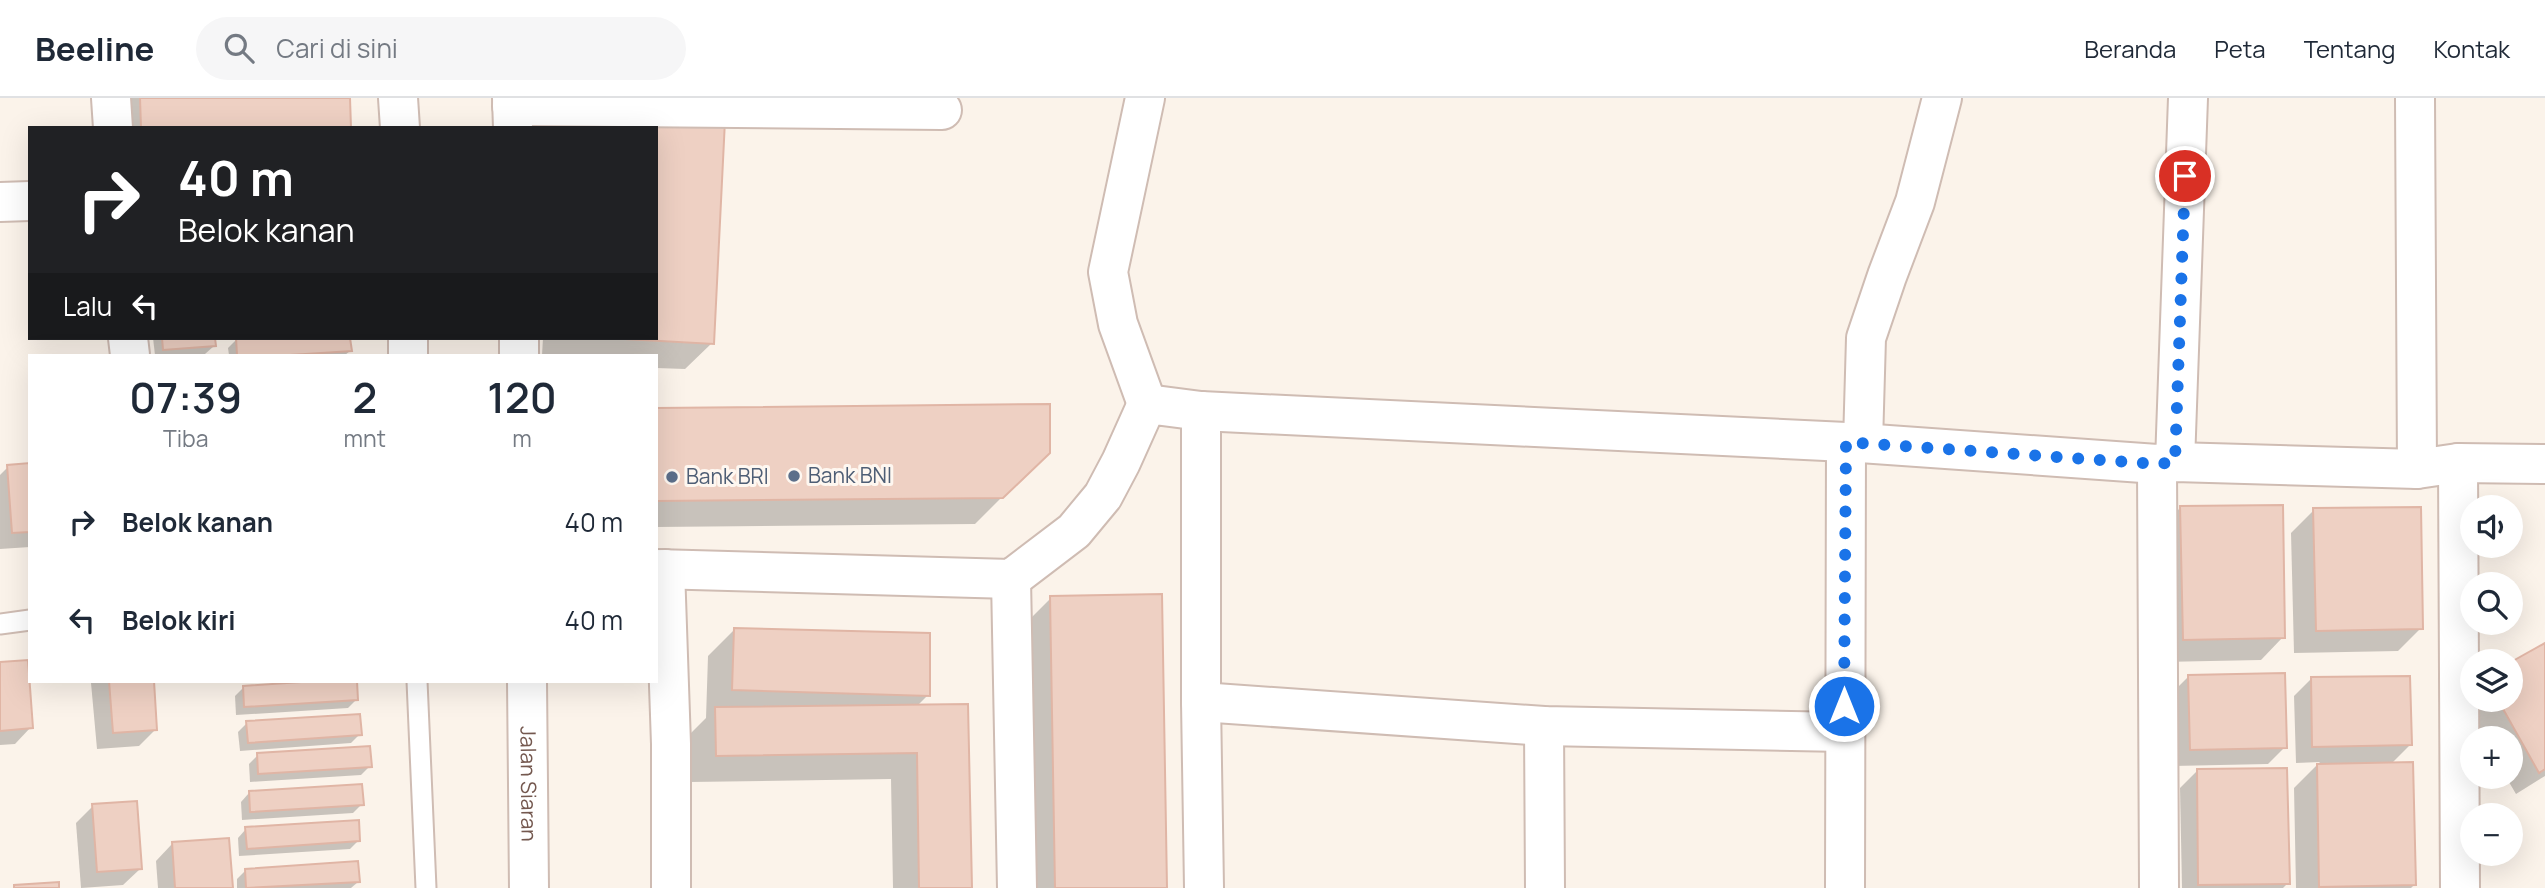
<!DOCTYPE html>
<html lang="id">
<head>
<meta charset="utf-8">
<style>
	:root { --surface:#fff; --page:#f6f6f7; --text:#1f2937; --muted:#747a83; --line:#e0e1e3 }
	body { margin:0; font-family:Manrope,sans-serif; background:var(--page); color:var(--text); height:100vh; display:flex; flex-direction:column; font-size:26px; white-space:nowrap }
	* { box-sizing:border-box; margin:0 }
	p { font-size:23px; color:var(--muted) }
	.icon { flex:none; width:38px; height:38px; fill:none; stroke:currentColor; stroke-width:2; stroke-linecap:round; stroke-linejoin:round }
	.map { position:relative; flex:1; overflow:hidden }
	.sheet { position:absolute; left:28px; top:256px; width:630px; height:329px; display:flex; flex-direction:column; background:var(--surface); border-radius:0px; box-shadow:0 7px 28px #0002 }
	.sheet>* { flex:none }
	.guide { position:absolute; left:28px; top:28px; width:630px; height:214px; border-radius:0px; box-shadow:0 7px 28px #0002; background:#202124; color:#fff; overflow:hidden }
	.controls { position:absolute; left:2460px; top:397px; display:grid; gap:14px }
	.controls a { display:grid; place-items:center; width:63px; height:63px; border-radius:50%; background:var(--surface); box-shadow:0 7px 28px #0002; font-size:35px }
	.pin { position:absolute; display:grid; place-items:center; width:60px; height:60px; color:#fff; margin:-30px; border:4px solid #fff; border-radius:50%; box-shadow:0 2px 7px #0007 }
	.me { position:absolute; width:77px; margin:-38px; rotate:0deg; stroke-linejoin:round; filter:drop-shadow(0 0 5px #0008) }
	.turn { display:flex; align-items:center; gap:24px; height:147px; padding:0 35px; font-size:32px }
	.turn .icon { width:91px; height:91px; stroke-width:2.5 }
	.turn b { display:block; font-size:49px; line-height:60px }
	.then { display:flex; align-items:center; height:66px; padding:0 35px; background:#0003; gap:14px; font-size:26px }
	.eta { display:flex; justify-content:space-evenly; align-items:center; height:119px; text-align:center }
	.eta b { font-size:42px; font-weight:600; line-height:49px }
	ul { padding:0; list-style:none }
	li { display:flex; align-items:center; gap:21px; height:98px; padding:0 35px }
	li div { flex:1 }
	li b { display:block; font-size:26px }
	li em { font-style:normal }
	header { display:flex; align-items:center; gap:42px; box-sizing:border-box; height:98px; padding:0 35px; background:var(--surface); border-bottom:2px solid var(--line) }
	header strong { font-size:33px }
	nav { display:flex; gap:38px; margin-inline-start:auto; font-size:24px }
	.search { width:490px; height:63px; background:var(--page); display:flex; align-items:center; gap:18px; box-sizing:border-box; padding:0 24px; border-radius:38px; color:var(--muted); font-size:26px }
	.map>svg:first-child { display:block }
	.shadow { fill:#0003 }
	.building { fill:#eed0c3; stroke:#e0b5a5; stroke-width:2 }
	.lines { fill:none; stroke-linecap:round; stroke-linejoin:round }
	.service-casing { stroke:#cfbcb3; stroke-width:23 }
	.minor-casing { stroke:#cfbcb3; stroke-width:42 }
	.tertiary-casing { stroke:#cfbcb3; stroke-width:42 }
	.service { stroke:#fff; stroke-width:19 }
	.minor { stroke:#fff; stroke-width:38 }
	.tertiary { stroke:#fff; stroke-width:38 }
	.route { stroke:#1a73e8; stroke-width:12; stroke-dasharray:0 21.6 }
	.service-dot { fill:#5c6f8a; stroke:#fef7f0; stroke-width:2.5 }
	.labels { text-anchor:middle; stroke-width:6; stroke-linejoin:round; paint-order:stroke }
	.service-label { font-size:21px; fill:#4e5e75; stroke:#fef7f0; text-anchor:start }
	.street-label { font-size:21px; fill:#74584f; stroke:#fef7f0 }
</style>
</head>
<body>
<header>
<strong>Beeline</strong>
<div class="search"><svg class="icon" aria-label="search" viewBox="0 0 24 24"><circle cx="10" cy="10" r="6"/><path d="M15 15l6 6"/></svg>Cari di sini</div>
<nav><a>Beranda</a><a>Peta</a><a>Tentang</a><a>Kontak</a></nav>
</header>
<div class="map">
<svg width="2545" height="790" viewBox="0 0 2545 790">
	<rect width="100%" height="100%" fill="#fbf3ea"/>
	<!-- shadow -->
	<g class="shadow">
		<polygon points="112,0 348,0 349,30 114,30"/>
		<polygon points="579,16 723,24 712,245 685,271 656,270 656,257 542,257 543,240 656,240 656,30 566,30"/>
		<polygon points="153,240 213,240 214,248 205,256 155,257"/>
		<polygon points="259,240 349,240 350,253 345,257 229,257 228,250 237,241"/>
		<polygon points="656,311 1024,377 975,426 656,429"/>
		<polygon points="30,367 30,449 0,451 0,377 8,369"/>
		<polygon points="2180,410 2283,539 2261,562 2161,564 2158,433"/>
		<polygon points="2314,412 2421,530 2398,553 2294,555 2291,435"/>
		<polygon points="1051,500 1165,790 1028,790 1024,527"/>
		<polygon points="734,532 928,597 917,608 970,790 893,790 891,681 690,684 689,637 706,620 708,558"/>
		<polygon points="2545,547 2545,678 2516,696 2506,679 2511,679 2511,640 2485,640 2464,603 2511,602"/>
		<polygon points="0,566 31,629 15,646 0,647"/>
		<polygon points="2189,578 2285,649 2268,666 2173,668 2172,595"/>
		<polygon points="2311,581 2410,647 2391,666 2414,787 2411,790 2296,790 2294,690 2320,664 2296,665 2294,598"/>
		<polygon points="93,583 152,583 156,631 139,648 97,651 91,585"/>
		<polygon points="355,583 357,601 348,610 236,617 235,598 243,590"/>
		<polygon points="247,625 360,636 351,645 240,653 238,634"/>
		<polygon points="258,657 370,668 361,677 250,684 249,666"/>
		<polygon points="2197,673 2288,785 2283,790 2182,790 2180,690"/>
		<polygon points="249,695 362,706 353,715 242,722 241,704"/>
		<polygon points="93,708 140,771 123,787 81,790 76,725"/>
		<polygon points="246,731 359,742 350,751 239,758 238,740"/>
		<polygon points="172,746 231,790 158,790 156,763"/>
		<polygon points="245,773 358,784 351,790 237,790 237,781"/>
	</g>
	<!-- building -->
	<g class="building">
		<polygon points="140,0 350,0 351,30 141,30"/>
		<polygon points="579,14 725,22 714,246 606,240 656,240 656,30 578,30"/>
		<polygon points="162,240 215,240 216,248 163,252"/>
		<polygon points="236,240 350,240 352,253 290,257 237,257"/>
		<polygon points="1050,306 1050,355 1003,400 656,403 656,310"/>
		<polygon points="30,365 30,434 12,435 7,367"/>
		<polygon points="2283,407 2285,540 2183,542 2180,408"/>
		<polygon points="2421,409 2423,531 2316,533 2313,410"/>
		<polygon points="1162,496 1167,790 1055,790 1050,498"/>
		<polygon points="734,530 930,535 930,598 732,592"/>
		<polygon points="2545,545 2545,671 2539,675 2498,602 2511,602 2511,564"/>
		<polygon points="28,562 33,630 0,633 0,564"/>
		<polygon points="2285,575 2287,650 2190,652 2188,577"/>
		<polygon points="2410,578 2412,647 2312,649 2311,579"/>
		<polygon points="109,583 154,583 157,632 113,635"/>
		<polygon points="316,583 357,583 358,602 244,609 243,588"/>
		<polygon points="968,606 972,790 919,790 917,655 716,658 715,609"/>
		<polygon points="360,616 362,637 248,645 246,623"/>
		<polygon points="370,648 372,669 258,676 257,655"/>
		<polygon points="2413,664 2416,787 2319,789 2317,666"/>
		<polygon points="2287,670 2290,786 2198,787 2197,671"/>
		<polygon points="362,686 364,707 250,714 249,693"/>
		<polygon points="137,703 142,771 97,774 92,706"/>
		<polygon points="359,722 360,743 247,751 245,729"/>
		<polygon points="229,740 233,790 175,790 172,744"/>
		<polygon points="358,763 360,784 246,790 245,771"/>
		<polygon points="59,784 59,790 14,790 14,787"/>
	</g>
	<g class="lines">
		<!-- service casing -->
		<g class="service-casing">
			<g id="service">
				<polyline points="0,526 30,522"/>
				<polyline points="417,583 426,790"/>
			</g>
		</g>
		<!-- minor casing -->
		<g class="minor-casing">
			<g id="minor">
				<polyline points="111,0 113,30"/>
				<polyline points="398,0 400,30"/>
				<polyline points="1145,0 1108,174 1118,226 1147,306"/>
				<polyline points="2415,0 2417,371"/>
				<polyline points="512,8 942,12"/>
				<polyline points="0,104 30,103"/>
				<polyline points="128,240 130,257"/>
				<polyline points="408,240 408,257"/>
				<polyline points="1201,313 1201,604 1204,790"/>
				<polyline points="1863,345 1866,240 1887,178 1915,104 1942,0"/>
				<polyline points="2175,364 2188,0"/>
				<polyline points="2458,365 2460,790"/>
				<polyline points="2157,366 2159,790"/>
				<polyline points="656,471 1011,481 1074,433 1103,398 1121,364 1147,306 1201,313 1846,344 2157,366 2175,364 2417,371 2458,365 2545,366"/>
				<polyline points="665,471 671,646 671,790"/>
				<polyline points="1011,481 1017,790"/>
				<polyline points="1201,604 1544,628 1844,634"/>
				<polyline points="1544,628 1545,790"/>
				<polyline points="1845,790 1846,344"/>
			</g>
		</g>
		<!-- tertiary casing -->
		<g class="tertiary-casing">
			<g id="tertiary">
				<polyline points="512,0 513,30"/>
				<polyline points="519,240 519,257"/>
				<path id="s1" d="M527 583 529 790"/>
			</g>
		</g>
		<!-- service -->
		<use href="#service" class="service"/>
		<!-- minor -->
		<use href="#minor" class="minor"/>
		<!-- tertiary -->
		<use href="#tertiary" class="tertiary"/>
	</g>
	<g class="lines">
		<!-- route -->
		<polyline class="route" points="1844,608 1846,344 2157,366 2175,364 2185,78"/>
	</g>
	<!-- markers -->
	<g class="service-dot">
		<circle cx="794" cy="378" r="7"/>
		<circle cx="672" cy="379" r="7"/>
	</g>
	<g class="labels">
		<!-- service labels -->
		<g class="service-label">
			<text x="808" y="385">Bank BNI</text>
			<text x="686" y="386">Bank BRI</text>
		</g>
		<!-- street labels -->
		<g class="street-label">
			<text dy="7" stroke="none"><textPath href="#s1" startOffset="103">Jalan Siaran</textPath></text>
		</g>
	</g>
</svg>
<div class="controls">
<a><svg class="icon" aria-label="sound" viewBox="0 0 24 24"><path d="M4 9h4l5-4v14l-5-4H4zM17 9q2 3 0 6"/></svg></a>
<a><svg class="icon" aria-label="search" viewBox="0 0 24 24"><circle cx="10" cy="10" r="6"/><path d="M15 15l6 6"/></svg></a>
<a><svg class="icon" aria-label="layers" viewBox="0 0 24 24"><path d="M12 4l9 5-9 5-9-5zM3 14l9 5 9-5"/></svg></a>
<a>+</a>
<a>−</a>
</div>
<div class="pin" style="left:2185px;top:78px;background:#d93025"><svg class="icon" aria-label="arrive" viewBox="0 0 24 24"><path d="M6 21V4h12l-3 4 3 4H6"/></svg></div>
<svg class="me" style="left:1844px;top:608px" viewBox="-20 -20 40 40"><circle r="17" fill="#1a73e8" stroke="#fff" stroke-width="3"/><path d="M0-11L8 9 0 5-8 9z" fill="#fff"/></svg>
<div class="guide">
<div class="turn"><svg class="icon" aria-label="right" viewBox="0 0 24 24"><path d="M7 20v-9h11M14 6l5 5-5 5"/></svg><div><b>40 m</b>Belok kanan</div></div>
<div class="then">Lalu<svg class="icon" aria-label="left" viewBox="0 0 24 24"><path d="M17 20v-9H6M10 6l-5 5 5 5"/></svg></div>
</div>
<section class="sheet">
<div class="eta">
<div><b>07:39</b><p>Tiba</p></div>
<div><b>2</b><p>mnt</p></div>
<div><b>120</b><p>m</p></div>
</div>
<ul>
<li><svg class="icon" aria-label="right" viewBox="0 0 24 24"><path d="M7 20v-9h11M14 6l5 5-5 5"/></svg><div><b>Belok kanan</b></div><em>40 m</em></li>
<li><svg class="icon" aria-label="left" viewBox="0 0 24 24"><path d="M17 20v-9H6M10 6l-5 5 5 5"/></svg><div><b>Belok kiri</b></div><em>40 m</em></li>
</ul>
</section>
</div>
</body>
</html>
